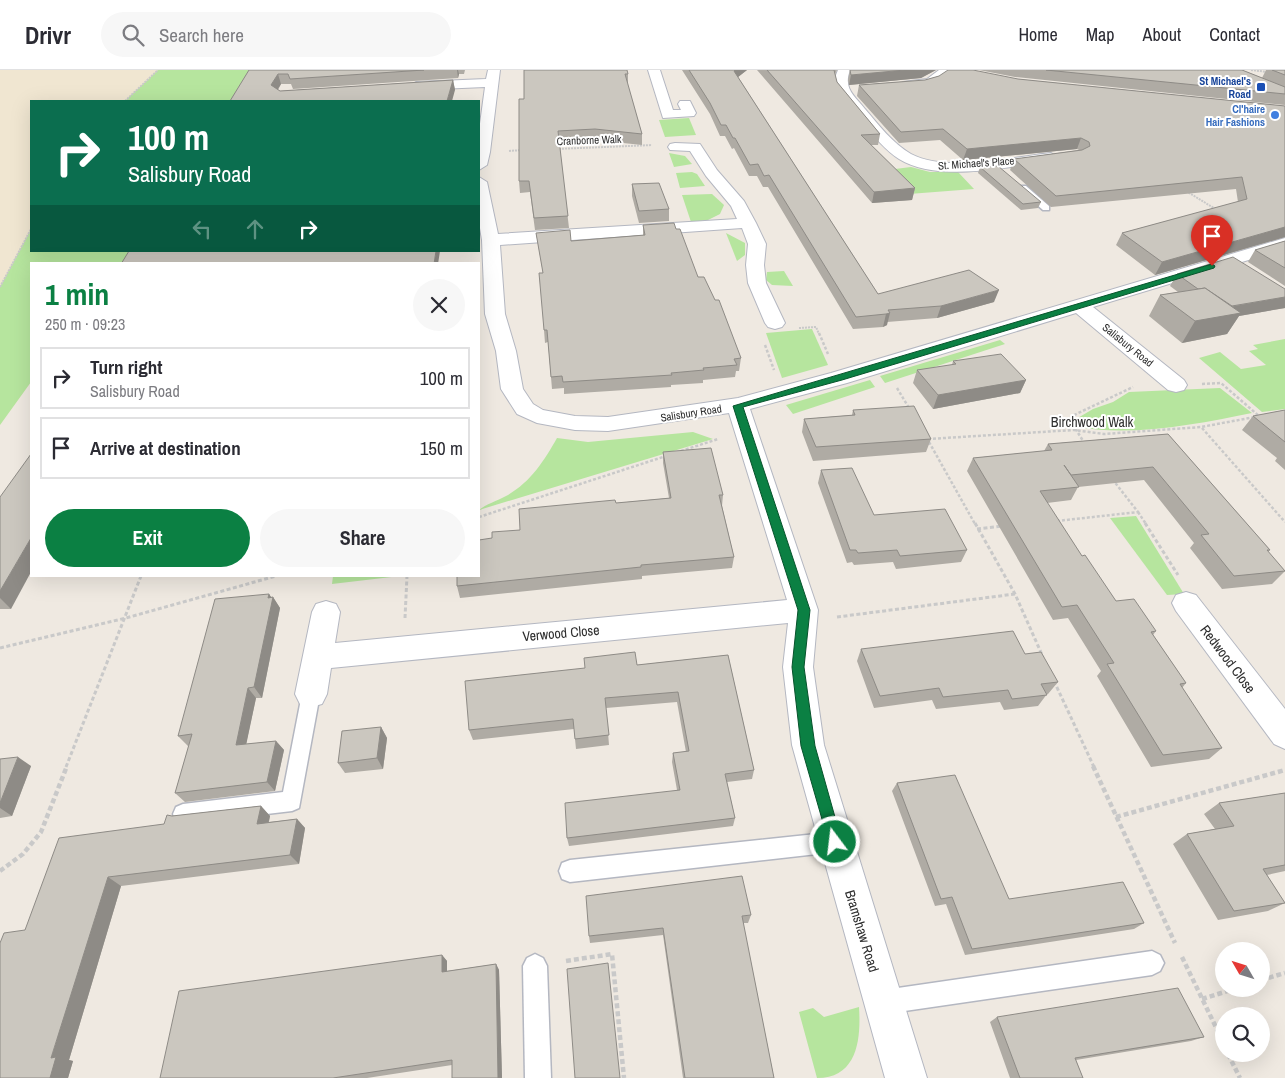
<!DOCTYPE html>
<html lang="en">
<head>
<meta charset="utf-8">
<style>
	:root { --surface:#fff; --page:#f7f7f7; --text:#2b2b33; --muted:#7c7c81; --line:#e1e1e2; --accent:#0b8043 }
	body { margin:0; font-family:"Archivo Narrow",sans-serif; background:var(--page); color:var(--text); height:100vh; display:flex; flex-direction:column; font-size:19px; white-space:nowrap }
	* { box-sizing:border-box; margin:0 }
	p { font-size:16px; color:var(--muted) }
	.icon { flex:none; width:28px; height:28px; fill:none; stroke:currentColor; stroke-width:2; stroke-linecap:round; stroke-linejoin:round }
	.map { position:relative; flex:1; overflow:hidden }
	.drawer { position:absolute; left:30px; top:192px; width:450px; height:315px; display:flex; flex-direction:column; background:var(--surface); border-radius:0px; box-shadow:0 5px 20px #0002 }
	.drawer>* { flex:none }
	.guide { position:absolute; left:30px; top:30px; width:450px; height:152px; border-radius:0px; box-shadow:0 5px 20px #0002; background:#0b6e4f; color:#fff; overflow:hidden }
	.needle { width:32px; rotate:309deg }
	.buttons { position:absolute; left:1215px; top:872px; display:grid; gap:10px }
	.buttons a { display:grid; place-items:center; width:55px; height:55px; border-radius:50%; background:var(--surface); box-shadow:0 5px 20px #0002; font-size:25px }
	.pin { position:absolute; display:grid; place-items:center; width:42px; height:42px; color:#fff; margin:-51px -21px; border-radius:50% 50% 50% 0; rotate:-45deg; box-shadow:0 0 5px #0007 }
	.pin .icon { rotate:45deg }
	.me { position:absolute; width:55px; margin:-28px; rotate:345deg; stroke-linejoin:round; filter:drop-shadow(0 0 4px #0008) }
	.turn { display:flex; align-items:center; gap:18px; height:105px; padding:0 15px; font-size:22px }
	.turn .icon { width:65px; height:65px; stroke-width:2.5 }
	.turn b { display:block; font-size:35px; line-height:42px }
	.lanes { display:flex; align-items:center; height:48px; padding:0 15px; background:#0003; justify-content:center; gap:25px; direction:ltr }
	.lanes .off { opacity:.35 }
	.round { display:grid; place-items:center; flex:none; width:52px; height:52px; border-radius:26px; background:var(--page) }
	.summary { display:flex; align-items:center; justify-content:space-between; height:85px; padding:0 15px }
	h1 { font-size:30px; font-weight:700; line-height:38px; color:var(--accent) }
	.primary-button { display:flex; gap:10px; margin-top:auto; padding:10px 15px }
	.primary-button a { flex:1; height:58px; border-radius:30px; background:var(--accent); color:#fff; font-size:20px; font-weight:700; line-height:58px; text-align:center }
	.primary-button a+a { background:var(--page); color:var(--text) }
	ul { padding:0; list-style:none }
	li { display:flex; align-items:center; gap:15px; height:62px; margin:0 10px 8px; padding:0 5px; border:2px solid var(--line); border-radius:0px }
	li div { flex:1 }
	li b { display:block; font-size:19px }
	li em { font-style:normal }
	header { display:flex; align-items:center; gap:30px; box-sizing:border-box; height:70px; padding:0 25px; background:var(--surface); border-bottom:1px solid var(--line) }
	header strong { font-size:24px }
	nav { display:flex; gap:28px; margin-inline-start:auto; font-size:18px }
	.search { width:350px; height:45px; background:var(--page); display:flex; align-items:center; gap:12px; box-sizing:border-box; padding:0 18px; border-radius:28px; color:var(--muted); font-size:19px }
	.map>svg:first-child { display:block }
	.education { fill:#f0e6d1 }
	.green { fill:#b6e59e }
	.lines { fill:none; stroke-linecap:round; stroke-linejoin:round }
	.lane-casing { stroke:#b4b7c1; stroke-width:3 }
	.street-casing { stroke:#b4b7c1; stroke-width:2 }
	.path-far3 { stroke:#c9c9c9; stroke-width:2; stroke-dasharray:2 1; stroke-linecap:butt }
	.path-far2 { stroke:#c9c9c9; stroke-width:2.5; stroke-dasharray:3 2; stroke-linecap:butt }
	.path-far1 { stroke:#c9c9c9; stroke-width:3; stroke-dasharray:4 2.5; stroke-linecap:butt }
	.path { stroke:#c9c9c9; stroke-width:4.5; stroke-dasharray:5 3; stroke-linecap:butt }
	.lane { fill:#fff; fill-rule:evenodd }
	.street { fill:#fff; fill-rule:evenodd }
	.wall { fill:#afaba4 }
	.shaded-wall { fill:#8e8b86 }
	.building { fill:#cbc7bf; stroke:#8e8b86 }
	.route { fill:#0b8043; stroke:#07532c }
	.transit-dot { fill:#1a4fb4; stroke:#fff; stroke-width:2 }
	.shop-dot { fill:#3f7fe0; stroke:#fff; stroke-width:2 }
	.labels { text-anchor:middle; stroke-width:4; stroke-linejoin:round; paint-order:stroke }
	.far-transit-label { font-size:11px; font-weight:bold; fill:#164399; stroke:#fff; text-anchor:end }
	.far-shop-label { font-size:11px; font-weight:bold; fill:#366cbe; stroke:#fff; text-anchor:end }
	.far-street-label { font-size:11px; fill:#2e2e2e; stroke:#fff }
	.street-label { font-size:14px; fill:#2e2e2e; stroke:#fff }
</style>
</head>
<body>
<header>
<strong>Drivr</strong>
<div class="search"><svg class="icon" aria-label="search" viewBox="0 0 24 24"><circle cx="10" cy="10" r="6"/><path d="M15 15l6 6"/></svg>Search here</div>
<nav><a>Home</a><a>Map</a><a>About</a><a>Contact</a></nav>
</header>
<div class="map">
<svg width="1285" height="1008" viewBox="0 0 1285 1008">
	<rect width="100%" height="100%" fill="#efe9e1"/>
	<!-- education -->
	<polygon class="education" points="0,0 252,0 233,31 31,31 31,312 0,355"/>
	<!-- green -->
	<g class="green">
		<polygon points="158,0 252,0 233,31 125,31"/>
		<polygon points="689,48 696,65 665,67 659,50"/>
		<polygon points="669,83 685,86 692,94 674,97"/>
		<polygon points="911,97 930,102 958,102 974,119 909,124 887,100"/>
		<polygon points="692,102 697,104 705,116 680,118 676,103"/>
		<polygon points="712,124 724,135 720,144 708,150 691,152 682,125"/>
		<polygon points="31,159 31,181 135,181 125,194 31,194 31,312 0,355 0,217"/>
		<polygon points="726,163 745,173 745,185 737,191"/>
		<polygon points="784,201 793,216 772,215 766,210 767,202"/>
		<polygon points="812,259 828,295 782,308 766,263"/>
		<polygon points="1285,269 1285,339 1262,342 1199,288 1220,282 1241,299 1266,295 1249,281 1258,279 1253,275"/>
		<polygon points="1000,270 1005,274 885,313 880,306"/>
		<polygon points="870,310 875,317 793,344 786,335"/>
		<path d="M1220 318 1252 343C1199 354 1131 367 1078 357L1076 349 1093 339 1113 332 1129 322Z"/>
		<path d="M693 362 713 369 479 440C486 434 497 431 506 426 530 413 544 391 557 368L588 372Z"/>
		<polygon points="1136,446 1184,524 1167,525 1110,448"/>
		<polygon points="333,506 400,506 332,514"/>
		<path d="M859 937C861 968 858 1008 817 1008L799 942 813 938 824 947Z"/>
	</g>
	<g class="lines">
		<!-- lane casing -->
		<g class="lane-casing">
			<g id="lane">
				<polygon points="1020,116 1026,116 1049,136 1049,140 1043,140 1020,120"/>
				<polygon points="311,616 317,618 320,624 299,738 292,741 183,754 176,751 173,744 176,737 183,734 283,722 302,624 305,618"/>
				<polygon points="835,762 842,765 846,772 842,779 835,782 570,812 562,809 559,801 562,793 570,790"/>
				<polygon points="1152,881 1160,885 1164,893 1160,901 1152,905 884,944 876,940 872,932 876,924 884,920"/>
				<polygon points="535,884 543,888 547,896 551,1008 525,1008 523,896 527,888"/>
			</g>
		</g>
		<!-- street casing -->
		<g class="street-casing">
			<g id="street">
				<polygon points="488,0 500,0 490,82 487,95 479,100 479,61 485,17 416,20 410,16 416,12 486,9"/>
				<polygon points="648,0 660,0 673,40 681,40 678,34 680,31 690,31 696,43 694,46 663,48"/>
				<path d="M838 0H850C843 19 854 25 865 39 878 54 893 74 911 84 947 103 1012 87 1051 83L1058 87 1051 91C1009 97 937 113 899 89 885 80 874 66 864 54 852 40 838 27 834 10Z"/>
				<polygon points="939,0 953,0 935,15 903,20 897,16 903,12 927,9"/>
				<polygon points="675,73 700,74 717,100 744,131 756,153 766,174 764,195 766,213 785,253 782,257 775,259 768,257 765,253 748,213 746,195 748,174 742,158 500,175 505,244 516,281 523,319 533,334 543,340 575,346 608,347 738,328 831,303 1285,168 1285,179 1093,237 1184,310 1187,315 1184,320 1176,322 1168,320 1076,243 847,313 750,339 818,540 813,597 824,675 927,1008 885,1008 792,675 783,597 788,553 331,598 327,624 322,634 311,637 300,634 295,624 312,542 316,534 326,531 336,534 340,542 335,573 787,530 729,343 608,361 575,360 537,353 517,344 501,319 496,281 485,244 482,170 479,152 479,107 487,112 498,164 737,149 731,136 706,106 690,81 670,80 668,77 670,74"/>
				<polygon points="1186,522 1196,525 1285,639 1285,679 1274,674 1176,541 1172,533 1176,525"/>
			</g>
		</g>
		<!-- path-far3 -->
		<g class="path-far3">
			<polyline points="1251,0 1267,2"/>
			<polyline points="125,31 158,0"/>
			<polyline points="556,79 652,75"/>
			<polyline points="509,81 522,80"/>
			<polyline points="1186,121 1217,140"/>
			<polyline points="0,217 31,159"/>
			<polyline points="799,258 816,257 819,264"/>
		</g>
		<!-- path-far2 -->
		<g class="path-far2">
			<polyline points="819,263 828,284"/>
			<polyline points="765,275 774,300"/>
			<polyline points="1202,314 1221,313 1259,346"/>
			<polyline points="897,318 909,338"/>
			<polyline points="1202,358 1285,452"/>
			<polyline points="928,369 1074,360 1104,364 1201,357 1255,347"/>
			<polyline points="929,372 975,454"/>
			<polyline points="1085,374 1070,350 1072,346 1133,317"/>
			<polyline points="681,381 718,369"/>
			<polyline points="1138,442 1146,454"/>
			<polyline points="479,447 666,386"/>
			<polyline points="1057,451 1138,442 1113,410"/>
		</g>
		<!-- path-far1 -->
		<g class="path-far1">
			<polyline points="975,453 1015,524 1043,587"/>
			<polyline points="1145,453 1178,505"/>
			<polyline points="977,459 1003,456"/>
			<polyline points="837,547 1015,524"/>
			<polyline points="405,548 407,506"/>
			<polyline points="0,578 126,548 276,506"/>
			<polyline points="1054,611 1094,697"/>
			<polyline points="66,697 141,506"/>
		</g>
		<!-- path -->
		<g class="path">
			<polyline points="1093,696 1175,873"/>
			<polyline points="1116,747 1285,700"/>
			<polyline points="0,801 23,784 41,762 67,696"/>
			<polyline points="1182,887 1224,974"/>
			<polyline points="566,891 612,884 624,1008"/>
			<polyline points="1261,910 1285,903"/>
			<polyline points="1202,929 1234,919"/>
			<polyline points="1228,984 1240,1008"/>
		</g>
		<!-- lane -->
		<use href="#lane" class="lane"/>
		<!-- street -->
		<use href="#street" class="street"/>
	</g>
	<!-- wall -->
	<g class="wall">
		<polygon points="249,0 465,0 464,4 459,4 458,8 293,19 291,14 281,14 278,20 280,21 453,10 455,20 230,31"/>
		<polygon points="524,0 628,4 628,13 627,13 642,64 642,75 595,70 559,71 569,158 535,160 530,122 520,123 519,111 524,29"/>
		<polygon points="682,0 747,0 738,7 878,224 994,232 937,248 887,252 887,255 883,257 853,259 768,117 763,117 757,106 749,106 734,78 732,79 725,66 720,66 710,44"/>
		<polygon points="757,0 837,0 835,4 837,12 880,64 878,75 871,75 915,118 912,130 872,133"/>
		<polygon points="850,0 936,0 921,8 849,15 848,10"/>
		<polygon points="979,0 1242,0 1262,8 1266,0 1285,0 1285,35 1015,7"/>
		<polygon points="939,6 1018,9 1285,36 1285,167 1155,205 1116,175 1122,163 1238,132 1236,119 1051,137 1010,100 1014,89 1079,80 1077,79 963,90 940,70 899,73 857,26 859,15 925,10"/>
		<polygon points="980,97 1041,132 1038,138 1021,140 978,103"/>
		<polygon points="632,114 669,139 669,151 639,153 632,126"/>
		<polygon points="643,155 676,159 698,207 741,288 739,301 736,301 735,307 703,310 703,313 671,315 671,317 564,324 564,318 552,319 548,272 545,273 544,260 543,203 536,163 571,171 643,165"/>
		<polygon points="1285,171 1285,216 1248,192 1255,180"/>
		<polygon points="1177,204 1285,219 1285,238 1239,246 1227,264 1182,273 1149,246 1160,225 1178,222 1170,216"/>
		<polygon points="953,291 1026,310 1020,323 933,339 913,313 917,300 952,295"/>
		<polygon points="853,340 931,369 926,382 813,391 802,362 804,349 852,345"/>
		<polygon points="1285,340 1285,400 1275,391 1277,388 1242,360 1253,346"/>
		<polygon points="1168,364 1270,480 1268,482 1285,501 1272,514 1222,519 1190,478 1194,473 1144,410 1078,417 1071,430 1047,433 1082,486 1116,531 1156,561 1153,565 1186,613 1182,618 1222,678 1209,689 1151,697 1097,606 1101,601 1068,548 1053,550 967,401 973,388 1044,381 1048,374"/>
		<polygon points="663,382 723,425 722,436 734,487 732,498 642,506 642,509 460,528 457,516 492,468 616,433 669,428 663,393"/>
		<polygon points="821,400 874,445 967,480 961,492 896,499 893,492 854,495 852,492 847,493 818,413"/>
		<polygon points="0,427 11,539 0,539"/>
		<polygon points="269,524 271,527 273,527 280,538 262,628 256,628 246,674 276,671 284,680 275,721 185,732 175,723 189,675 188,676 178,666"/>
		<polygon points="861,579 1025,584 1058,612 1048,624 1047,624 1038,636 1004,640 1000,632 936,639 932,630 874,638 857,591"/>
		<polygon points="728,585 754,700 752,709 727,712 735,748 733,756 569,776 567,768 677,720 672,692 673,683 686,682 677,632 606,638 609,675 576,679 574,659 473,670 469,660 637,595"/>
		<polygon points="381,657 387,668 383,699 345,703 338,693"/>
		<polygon points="0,689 31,696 12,746 0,748"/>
		<polygon points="897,713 1009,829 1144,853 1134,859 965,885 946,834 935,836 892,721"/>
		<polygon points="1285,723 1285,801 1267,805 1285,833 1268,841 1218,850 1173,774 1187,764 1215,759 1204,744 1219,733"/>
		<polygon points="261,736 270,746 269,752 297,749 305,758 299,794 121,816 69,990 73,991 68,1008 25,860 164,754 172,746"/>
		<polygon points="751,845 748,853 743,853 774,1008 683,1008 663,865 590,873 589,866"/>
		<polygon points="442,885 447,891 447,901 496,894 499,900 502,1008 452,1008 452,995 367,1008 160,1008"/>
		<polygon points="997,947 1204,967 1191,971 1076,990 1083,1008 1010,1008 990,952"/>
	</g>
	<!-- shaded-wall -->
	<g class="shaded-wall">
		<polygon points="457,0 458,0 459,4 458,8"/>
		<polygon points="735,0 747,0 733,11 734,1"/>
		<polygon points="905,0 936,0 921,8 849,15 851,5"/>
		<polygon points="278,4 281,14 274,25 271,15"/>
		<polygon points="453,10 455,20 452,31 447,31"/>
		<polygon points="1081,68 1077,79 963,90 967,79"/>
		<polygon points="915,118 912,130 872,133 874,122"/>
		<polygon points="1285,157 1285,167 1155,205 1162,192"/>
		<polygon points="436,181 440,181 438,194 434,194"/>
		<polygon points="999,220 994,232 937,248 941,236"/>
		<polygon points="1285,227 1285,238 1239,246 1227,264 1182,273 1195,251 1224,238"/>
		<polygon points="890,243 887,255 883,257 886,244"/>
		<polygon points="1026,310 1020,323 933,339 938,325"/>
		<polygon points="31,468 31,502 11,539 0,528 0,521"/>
		<polygon points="269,524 273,530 273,527 280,538 262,628 254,617"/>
		<polygon points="248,618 256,628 244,685 236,675"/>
		<polygon points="381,657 387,668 383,699 377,688"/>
		<polygon points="276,671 284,680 275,721 267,712"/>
		<polygon points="18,687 31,696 12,746 0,738 0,733"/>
		<polygon points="261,736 270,746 266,763 257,754"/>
		<polygon points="297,749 305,758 299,794 290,785"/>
		<polygon points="108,807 121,816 69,990 73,991 68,1008 50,1008 51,988"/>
		<polygon points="442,885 447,891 447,908 442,902"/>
		<polygon points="496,894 499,900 502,1008 498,1008"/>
	</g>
	<!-- building -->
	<g class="building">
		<polygon points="249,0 424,0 290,9 288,4 278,4 271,15 280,21 453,10 447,31 230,31"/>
		<polygon points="524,0 627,0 628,4 625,4 642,64 595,59 558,61 568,146 534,148 529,111 519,111 519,29 524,29"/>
		<polygon points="689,0 735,0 734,1 878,224 969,200 999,220 941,236 888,240 890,243 886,244 856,247 769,105 764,106 758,94 750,95 735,68 733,68 726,55 721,55 710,33"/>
		<polygon points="767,0 834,0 837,12 880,64 861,65 915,118 874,122"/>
		<polygon points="850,0 905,0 851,5"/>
		<polygon points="948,0 973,0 1018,9 1285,36 1285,157 1162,192 1122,163 1247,129 1242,107 1056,126 1014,89 1082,80 1090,76 1089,72 1081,68 967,79 943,59 901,62 859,15 925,10 939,6"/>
		<polygon points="1046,0 1242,0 1285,17 1285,24"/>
		<polygon points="1272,0 1285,0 1285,5"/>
		<polygon points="998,96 1041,132 1023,134 980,97"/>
		<polygon points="659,113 669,139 639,141 632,114"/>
		<polygon points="674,153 676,159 680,159 698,207 704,207 715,230 719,230 741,288 734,289 737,295 703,298 704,300 671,303 672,305 563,312 562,306 551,307 547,260 544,260 539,203 543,203 536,163 570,160 571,171 645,165 643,155"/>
		<polygon points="1285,171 1285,198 1255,180"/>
		<polygon points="129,181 436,181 434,194 121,194"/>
		<polygon points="1233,187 1285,219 1285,227 1232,236 1205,218 1198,219 1177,204"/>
		<polygon points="1205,218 1241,243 1195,251 1160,225"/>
		<polygon points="1001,284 1026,310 938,325 917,300 956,294 953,291"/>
		<polygon points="914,336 931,369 816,377 804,349 855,345 853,340"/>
		<polygon points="1285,340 1285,372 1253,346"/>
		<polygon points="1168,364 1270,480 1267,480 1285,501 1234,506 1201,465 1209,464 1153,397 1071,405 1064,395 1079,417 1040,421 1082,486 1085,485 1116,531 1134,529 1156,561 1151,562 1186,613 1180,614 1222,678 1163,685 1107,594 1114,593 1077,535 1062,537 973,388 1052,380 1048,374"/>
		<polygon points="711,378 723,425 719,425 734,487 641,495 641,497 457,516 457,506 479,506 479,470 492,468 492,462 520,460 519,439 615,430 616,433 671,428 663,382"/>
		<polygon points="31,384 31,468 0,521 0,427"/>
		<polygon points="852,398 874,445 945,439 967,480 900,486 897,480 858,483 856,480 850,480 821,400"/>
		<polygon points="269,524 268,528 273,527 254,617 248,618 236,675 276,671 267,712 175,723 192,664 178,666 215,529"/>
		<polygon points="1013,561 1025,584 1041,582 1058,612 1041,614 1047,625 1012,629 1008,620 943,627 939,618 880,626 861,579"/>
		<polygon points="635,582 637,595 728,585 754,700 725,704 735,748 567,768 565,733 680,720 673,683 689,681 678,622 605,628 609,665 575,669 573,649 469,660 465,611 585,598 584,588"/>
		<polygon points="381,657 377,688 338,693 342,661"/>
		<polygon points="18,687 0,733 0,689"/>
		<polygon points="955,705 1009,829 1123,812 1144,853 972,879 952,827 941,829 897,713"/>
		<polygon points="1285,723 1285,795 1263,799 1285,833 1234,841 1187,764 1234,756 1219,733"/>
		<polygon points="261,736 257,754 297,749 290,785 108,807 51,988 56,987 50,1008 0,1008 0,873 4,863 25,860 59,768 164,754 167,745 172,746"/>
		<polygon points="742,806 751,845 742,846 774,1008 685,1008 663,858 589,866 586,826"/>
		<polygon points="442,885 442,902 496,894 498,1008 452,1008 452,990 333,1008 160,1008 179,921"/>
		<polygon points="608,893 620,1008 575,1008 567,899"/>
		<polygon points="1178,918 1204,967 1075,988 1083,1008 1020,1008 997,947"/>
	</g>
	<!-- route -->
	<polygon class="route" points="1212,194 1215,196 1214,198 842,310 743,337 810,540 804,597 815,676 842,772 840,777 835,780 830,777 801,676 792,597 798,540 733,336"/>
	<!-- markers -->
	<rect class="transit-dot" x="1256" y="12" width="10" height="10" rx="2.5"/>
	<circle class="shop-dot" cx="1275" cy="45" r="5"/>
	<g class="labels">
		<!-- far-transit labels -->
		<g class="far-transit-label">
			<text x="1251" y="15">St Michael's<tspan x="1251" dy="13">Road</tspan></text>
		</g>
		<!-- far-shop labels -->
		<g class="far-shop-label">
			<text x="1265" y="43">Cl'haire<tspan x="1265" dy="13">Hair Fashions</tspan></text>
		</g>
		<!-- far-street labels -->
		<g class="far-street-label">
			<text transform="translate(589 70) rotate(-2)" y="4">Cranborne Walk</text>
			<text transform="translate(976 93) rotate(-4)" y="4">St. Michael's Place</text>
			<text transform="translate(1128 275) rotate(39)" y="4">Salisbury Road</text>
			<text transform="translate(691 343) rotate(-9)" y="4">Salisbury Road</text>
		</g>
		<!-- street labels -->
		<g class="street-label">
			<text x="1092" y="357">Birchwood Walk</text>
			<text transform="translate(561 563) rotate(-5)" y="5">Verwood Close</text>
			<text transform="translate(1228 589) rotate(53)" y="5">Redwood Close</text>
			<text transform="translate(862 861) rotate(73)" y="5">Bramshaw Road</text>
		</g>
	</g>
</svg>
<div class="buttons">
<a><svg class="needle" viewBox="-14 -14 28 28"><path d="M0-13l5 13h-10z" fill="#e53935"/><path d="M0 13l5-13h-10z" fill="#7c7c81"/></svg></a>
<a><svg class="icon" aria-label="search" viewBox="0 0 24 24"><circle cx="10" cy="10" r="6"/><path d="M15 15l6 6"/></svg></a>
</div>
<div class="pin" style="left:1212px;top:196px;background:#d93025"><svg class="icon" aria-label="arrive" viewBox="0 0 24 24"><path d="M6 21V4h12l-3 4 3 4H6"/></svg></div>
<svg class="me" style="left:835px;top:772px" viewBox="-20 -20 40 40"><circle r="17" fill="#0b8043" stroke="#fff" stroke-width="3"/><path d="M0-11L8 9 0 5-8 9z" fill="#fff"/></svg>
<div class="guide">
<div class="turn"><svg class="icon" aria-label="right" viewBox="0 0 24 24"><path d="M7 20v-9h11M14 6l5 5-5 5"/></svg><div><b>100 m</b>Salisbury Road</div></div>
<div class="lanes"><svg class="icon off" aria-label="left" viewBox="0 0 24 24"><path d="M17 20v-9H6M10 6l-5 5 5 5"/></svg><svg class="icon off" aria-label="ahead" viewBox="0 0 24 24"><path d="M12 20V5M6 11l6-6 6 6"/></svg><svg class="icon" aria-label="right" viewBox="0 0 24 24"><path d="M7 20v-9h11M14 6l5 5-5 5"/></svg></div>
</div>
<section class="drawer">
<div class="summary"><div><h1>1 min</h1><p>250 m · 09:23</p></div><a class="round"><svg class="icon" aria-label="close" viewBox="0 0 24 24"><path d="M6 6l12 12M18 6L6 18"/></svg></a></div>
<ul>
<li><svg class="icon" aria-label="right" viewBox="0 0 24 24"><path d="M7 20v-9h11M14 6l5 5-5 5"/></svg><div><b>Turn right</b><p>Salisbury Road</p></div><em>100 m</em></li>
<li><svg class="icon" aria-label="arrive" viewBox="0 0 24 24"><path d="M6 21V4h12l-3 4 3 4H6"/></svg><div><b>Arrive at destination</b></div><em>150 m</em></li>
</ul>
<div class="primary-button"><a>Exit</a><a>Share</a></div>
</section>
</div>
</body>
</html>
